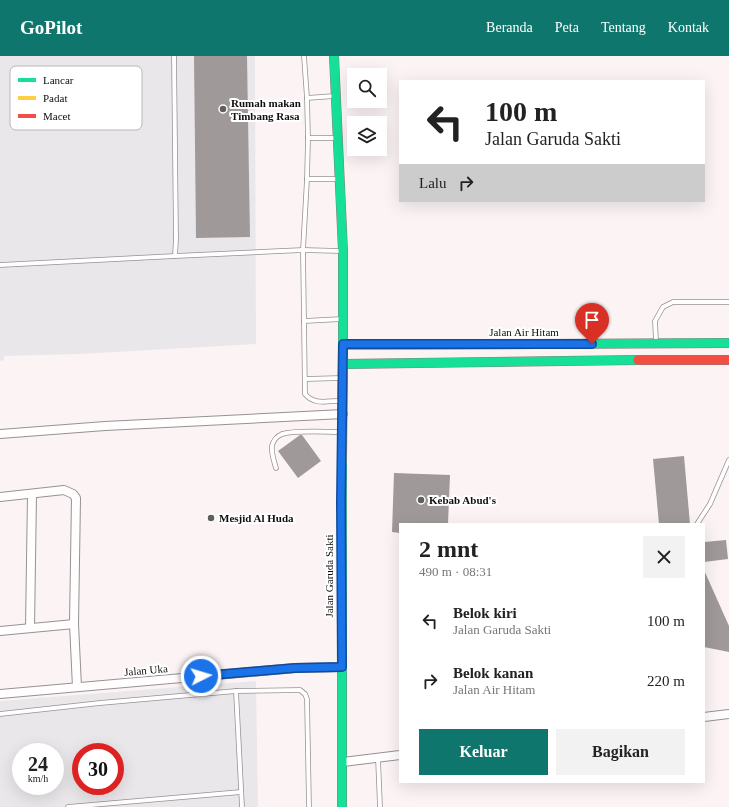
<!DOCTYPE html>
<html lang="id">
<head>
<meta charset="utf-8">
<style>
	:root { --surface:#fff; --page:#f2f2f2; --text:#222; --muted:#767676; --accent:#0f766e }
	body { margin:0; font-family:Georgia,serif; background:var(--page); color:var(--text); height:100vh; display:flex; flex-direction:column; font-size:15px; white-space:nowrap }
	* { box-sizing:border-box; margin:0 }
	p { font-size:13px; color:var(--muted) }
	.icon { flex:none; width:22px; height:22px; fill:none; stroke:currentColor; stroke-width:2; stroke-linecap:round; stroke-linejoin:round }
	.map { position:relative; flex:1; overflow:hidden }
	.drawer { position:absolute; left:399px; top:467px; width:306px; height:260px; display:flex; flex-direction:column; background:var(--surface); border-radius:0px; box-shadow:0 4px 16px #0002 }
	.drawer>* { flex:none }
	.top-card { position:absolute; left:399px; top:24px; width:306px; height:122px; border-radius:0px; box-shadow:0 4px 16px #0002; background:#fff; color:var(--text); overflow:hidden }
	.buttons { position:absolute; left:347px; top:12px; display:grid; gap:8px }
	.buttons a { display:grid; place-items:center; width:40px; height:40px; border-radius:0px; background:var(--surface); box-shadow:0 4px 16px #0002; font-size:20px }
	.speed { position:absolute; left:12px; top:687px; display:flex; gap:8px; font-size:20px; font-weight:700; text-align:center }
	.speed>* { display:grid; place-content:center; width:52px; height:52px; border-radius:50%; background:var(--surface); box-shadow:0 4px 16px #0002; line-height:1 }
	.speed small { font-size:10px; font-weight:400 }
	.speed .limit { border:6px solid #d22; background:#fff; color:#111 }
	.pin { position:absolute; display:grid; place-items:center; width:34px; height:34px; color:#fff; margin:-41px -17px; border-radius:50% 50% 50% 0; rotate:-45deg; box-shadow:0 0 4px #0007 }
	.pin .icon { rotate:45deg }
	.me { position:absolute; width:44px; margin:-22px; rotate:85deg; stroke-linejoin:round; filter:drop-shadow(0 0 3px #0008) }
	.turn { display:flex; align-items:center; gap:14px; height:84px; padding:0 20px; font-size:18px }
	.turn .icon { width:52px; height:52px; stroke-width:2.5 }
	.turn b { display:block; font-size:28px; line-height:34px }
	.then { display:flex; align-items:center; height:38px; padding:0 20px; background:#0003; gap:8px; font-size:15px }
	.round { display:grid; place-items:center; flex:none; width:42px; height:42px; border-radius:0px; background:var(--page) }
	.head { display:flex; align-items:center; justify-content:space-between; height:68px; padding:0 20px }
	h1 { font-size:24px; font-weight:700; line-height:30px }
	.cta { display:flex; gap:8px; margin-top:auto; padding:8px 20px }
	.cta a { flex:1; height:46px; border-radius:0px; background:var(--accent); color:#fff; font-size:16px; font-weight:700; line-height:46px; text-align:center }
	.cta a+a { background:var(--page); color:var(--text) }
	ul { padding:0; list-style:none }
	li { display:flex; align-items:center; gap:12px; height:60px; padding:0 20px }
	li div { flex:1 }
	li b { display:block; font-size:15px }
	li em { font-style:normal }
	header { display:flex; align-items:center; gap:24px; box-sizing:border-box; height:56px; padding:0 20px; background:var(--accent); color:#fff }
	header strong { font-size:19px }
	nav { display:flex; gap:22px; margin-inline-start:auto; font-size:14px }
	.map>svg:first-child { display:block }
	.industrial { fill:#eae7eb; fill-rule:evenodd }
	.building { fill:#9f999a }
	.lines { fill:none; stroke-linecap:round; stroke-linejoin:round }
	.lane-casing { stroke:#959292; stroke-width:5.5 }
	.street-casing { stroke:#959292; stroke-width:10 }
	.fast-casing { stroke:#827f7f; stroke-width:10 }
	.slow-casing { stroke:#827f7f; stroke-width:10 }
	.jam-casing { stroke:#827f7f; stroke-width:10 }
	.lane { stroke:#fffdfd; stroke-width:4 }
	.street { stroke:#fffdfd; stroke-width:8 }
	.fast { stroke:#16e098; stroke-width:9 }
	.slow { stroke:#ffcf43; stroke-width:9 }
	.jam { stroke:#f24e42; stroke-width:9 }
	.route-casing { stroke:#114b97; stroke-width:10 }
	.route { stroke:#1a73e8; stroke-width:7 }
	.poi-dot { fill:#615e5e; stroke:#fff; stroke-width:1.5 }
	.labels { text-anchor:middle; stroke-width:4; stroke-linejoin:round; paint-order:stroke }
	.poi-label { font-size:11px; font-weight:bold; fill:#0e0e0e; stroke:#fff; text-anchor:start }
	.street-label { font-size:11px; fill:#0e0e0e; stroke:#fff }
	.key { fill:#fff; stroke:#b7b7b7; stroke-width:1 }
	.key-label { font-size:11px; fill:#0e0e0e }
</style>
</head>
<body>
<header>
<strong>GoPilot</strong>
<nav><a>Beranda</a><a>Peta</a><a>Tentang</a><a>Kontak</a></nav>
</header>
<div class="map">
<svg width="729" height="751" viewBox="0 0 729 751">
	<rect width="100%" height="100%" fill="#fcf4f4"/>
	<!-- industrial -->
	<g class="industrial">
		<polygon points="0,0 255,0 256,288 80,298 4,300 4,304 0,305"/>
		<path d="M256 625 258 751H0V645ZM21 696H55V730H21ZM81 696H115V730H81Z"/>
	</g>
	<!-- building -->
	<g class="building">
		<polygon points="194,0 247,0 250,181 196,182"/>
		<polygon points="300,379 302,379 321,405 298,422 278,395"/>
		<polygon points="684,400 690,468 659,468 653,403"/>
		<polygon points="394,417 450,419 448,468 400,468 400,477 392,476"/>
		<polygon points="726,484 728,503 704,506 704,486"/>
		<polygon points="704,514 729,570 729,596 704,591"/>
	</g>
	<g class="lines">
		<!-- lane casing -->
		<g class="lane-casing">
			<g id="lane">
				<polyline points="174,0 176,183 175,200 303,194 340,195"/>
				<path d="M304 0 307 42 308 82 307 123 303 194 305 338C314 349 326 345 339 345"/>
				<polyline points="307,42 334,40"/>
				<polyline points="308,82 335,82"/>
				<polyline points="307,123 337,123"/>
				<polyline points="0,209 175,200"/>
				<polyline points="304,265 342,263"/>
				<polyline points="656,285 655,265 663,251 673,246 729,246"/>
				<polyline points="305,323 341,322"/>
				<path d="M276 412C274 405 271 397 272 390 273 385 277 380 282 378 296 374 324 376 339 376"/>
				<polyline points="697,468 710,448 729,404"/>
				<polyline points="236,635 242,751"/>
				<polyline points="0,658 100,647 236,635 300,634 305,638 307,643 309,751"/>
				<polyline points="378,702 380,751"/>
				<polyline points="68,751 241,736"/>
			</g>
		</g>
		<!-- street casing -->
		<g class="street-casing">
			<g id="street">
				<polyline points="0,378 105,370 343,358"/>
				<polyline points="0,441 64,434 73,438 76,442 74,568 77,631"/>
				<polyline points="30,572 32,438"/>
				<polyline points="0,575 74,568"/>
				<polyline points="0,638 295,612 342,611"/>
				<polyline points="704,661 729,658"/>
				<polyline points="343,706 400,699"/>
			</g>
		</g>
		<!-- fast casing -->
		<g class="fast-casing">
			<g id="fast">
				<polyline points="334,0 343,195 343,289"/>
				<polyline points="537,288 729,287"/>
				<polyline points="343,308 638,304"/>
				<polyline points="342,406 342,751"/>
			</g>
		</g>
		<!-- slow casing -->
		<g class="slow-casing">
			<polyline id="slow" points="342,406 343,289 537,288"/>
		</g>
		<!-- jam casing -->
		<g class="jam-casing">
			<polyline id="jam" points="638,304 729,304"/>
		</g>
		<!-- lane -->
		<use href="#lane" class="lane"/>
		<!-- street -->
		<use href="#street" class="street"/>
		<!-- fast -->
		<use href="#fast" class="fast"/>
		<!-- slow -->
		<use href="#slow" class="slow"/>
		<!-- jam -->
		<use href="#jam" class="jam"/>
	</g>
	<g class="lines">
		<!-- route casing -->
		<g class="route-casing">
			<polyline id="route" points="201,620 295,612 342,611 341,446 343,288 592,288"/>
		</g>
		<!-- route -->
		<use href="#route" class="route"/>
	</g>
	<!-- markers -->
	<g class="poi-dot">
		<circle cx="223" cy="53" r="4"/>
		<circle cx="421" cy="444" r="4"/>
		<circle cx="211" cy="462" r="4"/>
	</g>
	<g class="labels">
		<!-- poi labels -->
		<g class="poi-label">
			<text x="231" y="51">Rumah makan<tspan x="231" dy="13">Timbang Rasa</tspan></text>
			<text x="429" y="448">Kebab Abud's</text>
			<text x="219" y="466">Mesjid Al Huda</text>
		</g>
		<!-- street labels -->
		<g class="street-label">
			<text x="524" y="280">Jalan Air Hitam</text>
			<text transform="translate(329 520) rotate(-90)" y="4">Jalan Garuda Sakti</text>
			<text transform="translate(146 614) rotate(-5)" y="4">Jalan Uka</text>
		</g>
	</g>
	<!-- legend -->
	<rect x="10" y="10" width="132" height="64" rx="6" class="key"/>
	<rect x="18" y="22" width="18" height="4" fill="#16e098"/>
	<rect x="18" y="40" width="18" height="4" fill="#ffcf43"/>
	<rect x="18" y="58" width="18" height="4" fill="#f24e42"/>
	<g class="key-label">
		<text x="43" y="28">Lancar</text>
		<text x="43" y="46">Padat</text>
		<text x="43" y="64">Macet</text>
	</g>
</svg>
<div class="buttons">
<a><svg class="icon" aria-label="search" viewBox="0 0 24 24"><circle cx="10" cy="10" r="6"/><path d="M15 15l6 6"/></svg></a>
<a><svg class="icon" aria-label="layers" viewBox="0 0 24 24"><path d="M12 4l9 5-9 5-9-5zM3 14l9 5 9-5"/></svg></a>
</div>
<div class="speed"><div>24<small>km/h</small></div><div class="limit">30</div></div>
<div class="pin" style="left:592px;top:288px;background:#d93025"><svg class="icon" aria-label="arrive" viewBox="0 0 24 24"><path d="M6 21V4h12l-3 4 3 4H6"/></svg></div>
<svg class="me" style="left:201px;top:620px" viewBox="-20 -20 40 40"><circle r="17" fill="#1a73e8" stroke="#fff" stroke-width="3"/><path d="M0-11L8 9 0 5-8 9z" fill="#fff"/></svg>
<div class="top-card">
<div class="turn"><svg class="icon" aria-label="left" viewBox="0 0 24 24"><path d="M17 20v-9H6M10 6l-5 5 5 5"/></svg><div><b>100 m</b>Jalan Garuda Sakti</div></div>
<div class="then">Lalu<svg class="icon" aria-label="right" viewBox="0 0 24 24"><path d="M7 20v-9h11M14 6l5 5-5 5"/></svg></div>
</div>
<section class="drawer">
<div class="head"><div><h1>2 mnt</h1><p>490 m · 08:31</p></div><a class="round"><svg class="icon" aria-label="close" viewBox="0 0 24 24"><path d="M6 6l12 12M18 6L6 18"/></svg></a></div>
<ul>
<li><svg class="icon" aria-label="left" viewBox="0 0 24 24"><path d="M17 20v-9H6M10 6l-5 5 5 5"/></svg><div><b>Belok kiri</b><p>Jalan Garuda Sakti</p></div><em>100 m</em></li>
<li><svg class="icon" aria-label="right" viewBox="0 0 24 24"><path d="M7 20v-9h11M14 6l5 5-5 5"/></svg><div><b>Belok kanan</b><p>Jalan Air Hitam</p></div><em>220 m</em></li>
</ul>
<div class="cta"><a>Keluar</a><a>Bagikan</a></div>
</section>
</div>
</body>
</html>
